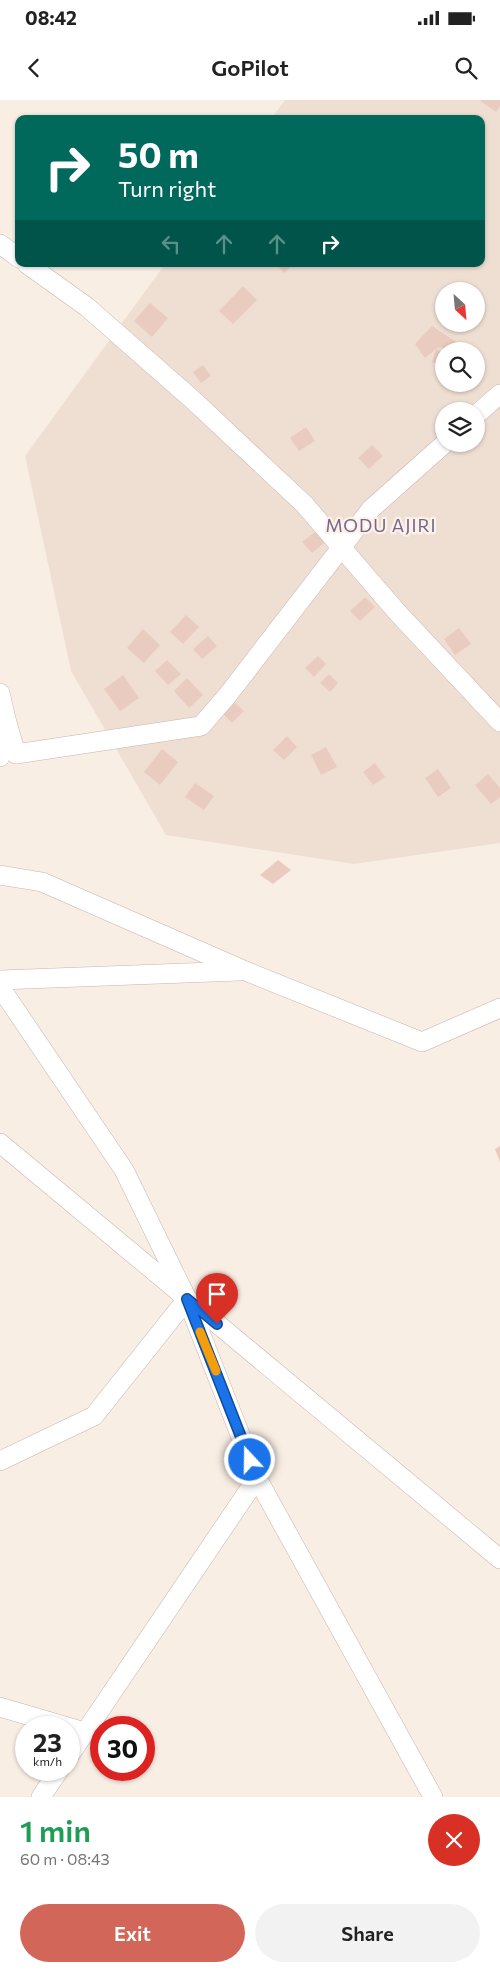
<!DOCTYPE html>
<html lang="en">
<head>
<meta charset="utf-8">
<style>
	:root { --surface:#fff; --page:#f2f2f2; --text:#222; --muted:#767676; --accent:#d26659 }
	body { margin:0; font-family:Commissioner,sans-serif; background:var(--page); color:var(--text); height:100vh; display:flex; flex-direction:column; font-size:19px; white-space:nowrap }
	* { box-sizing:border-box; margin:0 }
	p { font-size:16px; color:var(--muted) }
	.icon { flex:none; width:28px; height:28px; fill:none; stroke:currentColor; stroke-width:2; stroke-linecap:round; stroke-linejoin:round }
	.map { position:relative; height:1697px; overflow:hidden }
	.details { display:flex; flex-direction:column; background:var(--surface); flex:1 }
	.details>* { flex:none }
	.banner { position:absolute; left:15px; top:15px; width:470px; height:152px; border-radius:10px; box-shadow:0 1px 4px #0004; background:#00695c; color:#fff; overflow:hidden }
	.needle { width:32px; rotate:154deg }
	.fabs { position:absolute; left:435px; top:182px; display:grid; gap:10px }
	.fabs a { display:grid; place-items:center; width:50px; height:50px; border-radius:50%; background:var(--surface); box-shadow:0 1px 4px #0004; font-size:25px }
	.speed { position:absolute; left:15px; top:1616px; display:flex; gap:10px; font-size:25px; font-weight:700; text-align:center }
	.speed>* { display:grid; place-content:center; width:65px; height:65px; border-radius:50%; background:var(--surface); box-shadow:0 1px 4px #0004; line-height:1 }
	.speed small { font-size:12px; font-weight:400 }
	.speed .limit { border:8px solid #d22; background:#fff; color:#111 }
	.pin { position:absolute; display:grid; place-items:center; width:42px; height:42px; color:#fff; margin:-51px -21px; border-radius:50% 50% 50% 0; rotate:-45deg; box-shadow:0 0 5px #0007 }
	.pin .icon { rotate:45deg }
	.me { position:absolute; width:55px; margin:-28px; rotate:339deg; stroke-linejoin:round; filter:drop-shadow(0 0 4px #0008) }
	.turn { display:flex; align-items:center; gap:18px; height:105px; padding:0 20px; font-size:22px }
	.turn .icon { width:65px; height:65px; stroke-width:2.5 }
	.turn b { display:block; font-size:35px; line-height:42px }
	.lanes { display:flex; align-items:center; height:48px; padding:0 20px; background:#0003; justify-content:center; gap:25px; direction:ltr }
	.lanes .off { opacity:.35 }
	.round { display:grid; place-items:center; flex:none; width:52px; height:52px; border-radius:26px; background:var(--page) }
	.summary { display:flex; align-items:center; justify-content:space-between; height:85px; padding:0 20px }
	h1 { font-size:30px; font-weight:600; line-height:38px; color:#1e9e55 }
	.cta { display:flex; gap:10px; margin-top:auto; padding:10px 20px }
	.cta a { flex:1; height:58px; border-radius:30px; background:var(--accent); color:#fff; font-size:20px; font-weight:600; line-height:58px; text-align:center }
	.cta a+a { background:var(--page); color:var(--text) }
	.status { display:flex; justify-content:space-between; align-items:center; height:35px; padding:0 25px; background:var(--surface); direction:ltr }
	.status svg { height:14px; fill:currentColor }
	header { display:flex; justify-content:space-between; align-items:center; height:65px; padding:0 20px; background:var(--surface); font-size:22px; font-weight:600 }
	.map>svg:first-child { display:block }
	.residential { fill:#efdfd3; fill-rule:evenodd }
	.building { fill:#eacbbf }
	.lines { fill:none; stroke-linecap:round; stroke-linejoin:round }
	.minor-casing { stroke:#c7b5ac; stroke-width:20 }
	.minor { stroke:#fff; stroke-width:19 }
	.route-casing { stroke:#114b97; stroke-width:12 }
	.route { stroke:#1a73e8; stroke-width:9 }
	.slow { stroke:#f59e0b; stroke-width:9 }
	.labels { text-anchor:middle; stroke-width:4.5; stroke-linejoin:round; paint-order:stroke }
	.quarter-label { font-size:18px; letter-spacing:1px; fill:#79668a; stroke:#fcf2e9 }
</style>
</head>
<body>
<div class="status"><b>08:42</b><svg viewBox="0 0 49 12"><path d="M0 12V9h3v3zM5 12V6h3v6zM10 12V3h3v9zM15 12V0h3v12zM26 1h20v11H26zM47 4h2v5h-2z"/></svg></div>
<header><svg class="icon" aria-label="back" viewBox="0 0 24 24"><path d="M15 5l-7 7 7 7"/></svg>GoPilot<svg class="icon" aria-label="search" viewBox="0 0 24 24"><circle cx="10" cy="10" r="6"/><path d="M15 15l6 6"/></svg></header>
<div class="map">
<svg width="500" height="1697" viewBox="0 0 500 1697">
	<rect width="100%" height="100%" fill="#f8eee4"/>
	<!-- residential -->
	<path class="residential" d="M285 0H500V743L354 764 166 735 71 571 25 356 165 164H481V19H271ZM444 191H476V224H444ZM444 251H476V284H444ZM444 311H476V344H444Z"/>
	<!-- building -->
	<g class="building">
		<polygon points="479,0 500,0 500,6 496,12"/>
		<polygon points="276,164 294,164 284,173"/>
		<polygon points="243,186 257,200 233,224 219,211"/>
		<polygon points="150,203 168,218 152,237 134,221"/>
		<polygon points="432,226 458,243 454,251 440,247 436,249 444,253 444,267 432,262 436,249 425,258 415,244"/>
		<polygon points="203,265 211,276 201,283 193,272"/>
		<polygon points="306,327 315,341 299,351 290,338"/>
		<polygon points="372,345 383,356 369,369 358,358"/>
		<polygon points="319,429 328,440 312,453 302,442"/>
		<polygon points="365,497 375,507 360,521 350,511"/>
		<polygon points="186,515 199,527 183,544 170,532"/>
		<polygon points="459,528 471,544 455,555 444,539"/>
		<polygon points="143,529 160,545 144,563 127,548"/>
		<polygon points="208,536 217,546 202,559 193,549"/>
		<polygon points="318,556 326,564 314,577 305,568"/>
		<polygon points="167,560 181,574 168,585 155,571"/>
		<polygon points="329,574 338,583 330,592 320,583"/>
		<polygon points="123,575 139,598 120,611 104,589"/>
		<polygon points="187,578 203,595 189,608 174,591"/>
		<polygon points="235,603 244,611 232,623 223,614"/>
		<polygon points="287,636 297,647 284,660 273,650"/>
		<polygon points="326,647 337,667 321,675 311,655"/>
		<polygon points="162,649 178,662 160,685 144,672"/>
		<polygon points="375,663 385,677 373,685 363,672"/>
		<polygon points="438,669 451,688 438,697 425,678"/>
		<polygon points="488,674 500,688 500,697 491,704 475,685"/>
		<polygon points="195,683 214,696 204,710 185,697"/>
		<polygon points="278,760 291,770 273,784 260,775"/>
		<polygon points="500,1046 500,1062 495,1049"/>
	</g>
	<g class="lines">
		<!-- minor casing -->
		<g class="minor-casing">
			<g id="minor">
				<polyline points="0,144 19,158"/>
				<polyline points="27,164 87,207 193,300 304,404 397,512 500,622"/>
				<polyline points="476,315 500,294"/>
				<polyline points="0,593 6,619 0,657"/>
				<polyline points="6,619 16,654 201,626 227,596 371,409 444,344"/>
				<polyline points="0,775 42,782 243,870 422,942 500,908"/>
				<polyline points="0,880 239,871"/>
				<polyline points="0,887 124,1070 187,1199 257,1378 69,1656"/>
				<polyline points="0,1043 500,1459"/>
				<polyline points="0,1361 94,1316 187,1199"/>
				<polyline points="257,1378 433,1697"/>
				<polyline points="0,1607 85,1632"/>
				<polyline points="41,1697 59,1670"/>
			</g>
		</g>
		<!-- minor -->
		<use href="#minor" class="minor"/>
	</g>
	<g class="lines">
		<!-- route casing -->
		<g class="route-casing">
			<polyline id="route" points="217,1224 187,1199 250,1360"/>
		</g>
		<!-- route -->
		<use href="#route" class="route"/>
		<!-- slow -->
		<polyline class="slow" points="200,1232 216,1271"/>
	</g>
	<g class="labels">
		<!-- quarter labels -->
		<g class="quarter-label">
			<text x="381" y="432">MODU AJIRI</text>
		</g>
	</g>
</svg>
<div class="fabs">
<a><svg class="needle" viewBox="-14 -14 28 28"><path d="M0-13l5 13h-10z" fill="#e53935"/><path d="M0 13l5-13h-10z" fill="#767676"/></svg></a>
<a><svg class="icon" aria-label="search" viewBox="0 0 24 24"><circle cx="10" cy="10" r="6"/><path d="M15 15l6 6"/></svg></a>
<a><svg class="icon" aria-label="layers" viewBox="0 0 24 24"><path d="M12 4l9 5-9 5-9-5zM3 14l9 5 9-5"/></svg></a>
</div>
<div class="speed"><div>23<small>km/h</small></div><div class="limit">30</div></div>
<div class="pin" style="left:217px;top:1224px;background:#d93025"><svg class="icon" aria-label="arrive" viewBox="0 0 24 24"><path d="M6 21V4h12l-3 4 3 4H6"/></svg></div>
<svg class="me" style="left:250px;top:1360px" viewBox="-20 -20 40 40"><circle r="17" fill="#1a73e8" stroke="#fff" stroke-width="3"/><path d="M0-11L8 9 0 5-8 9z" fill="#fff"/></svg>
<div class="banner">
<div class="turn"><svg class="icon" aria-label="right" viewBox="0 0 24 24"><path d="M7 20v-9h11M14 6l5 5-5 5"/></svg><div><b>50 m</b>Turn right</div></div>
<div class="lanes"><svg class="icon off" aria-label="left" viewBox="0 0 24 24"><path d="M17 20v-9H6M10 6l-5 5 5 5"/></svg><svg class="icon off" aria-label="ahead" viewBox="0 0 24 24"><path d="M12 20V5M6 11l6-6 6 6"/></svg><svg class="icon off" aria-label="ahead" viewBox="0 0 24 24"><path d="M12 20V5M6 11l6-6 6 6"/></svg><svg class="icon" aria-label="right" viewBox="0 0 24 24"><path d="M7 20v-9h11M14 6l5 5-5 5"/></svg></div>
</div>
</div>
<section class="details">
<div class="summary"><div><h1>1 min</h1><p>60 m · 08:43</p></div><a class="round" style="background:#d93025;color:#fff"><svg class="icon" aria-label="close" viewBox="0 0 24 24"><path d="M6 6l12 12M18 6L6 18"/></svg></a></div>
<div class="cta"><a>Exit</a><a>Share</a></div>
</section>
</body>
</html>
